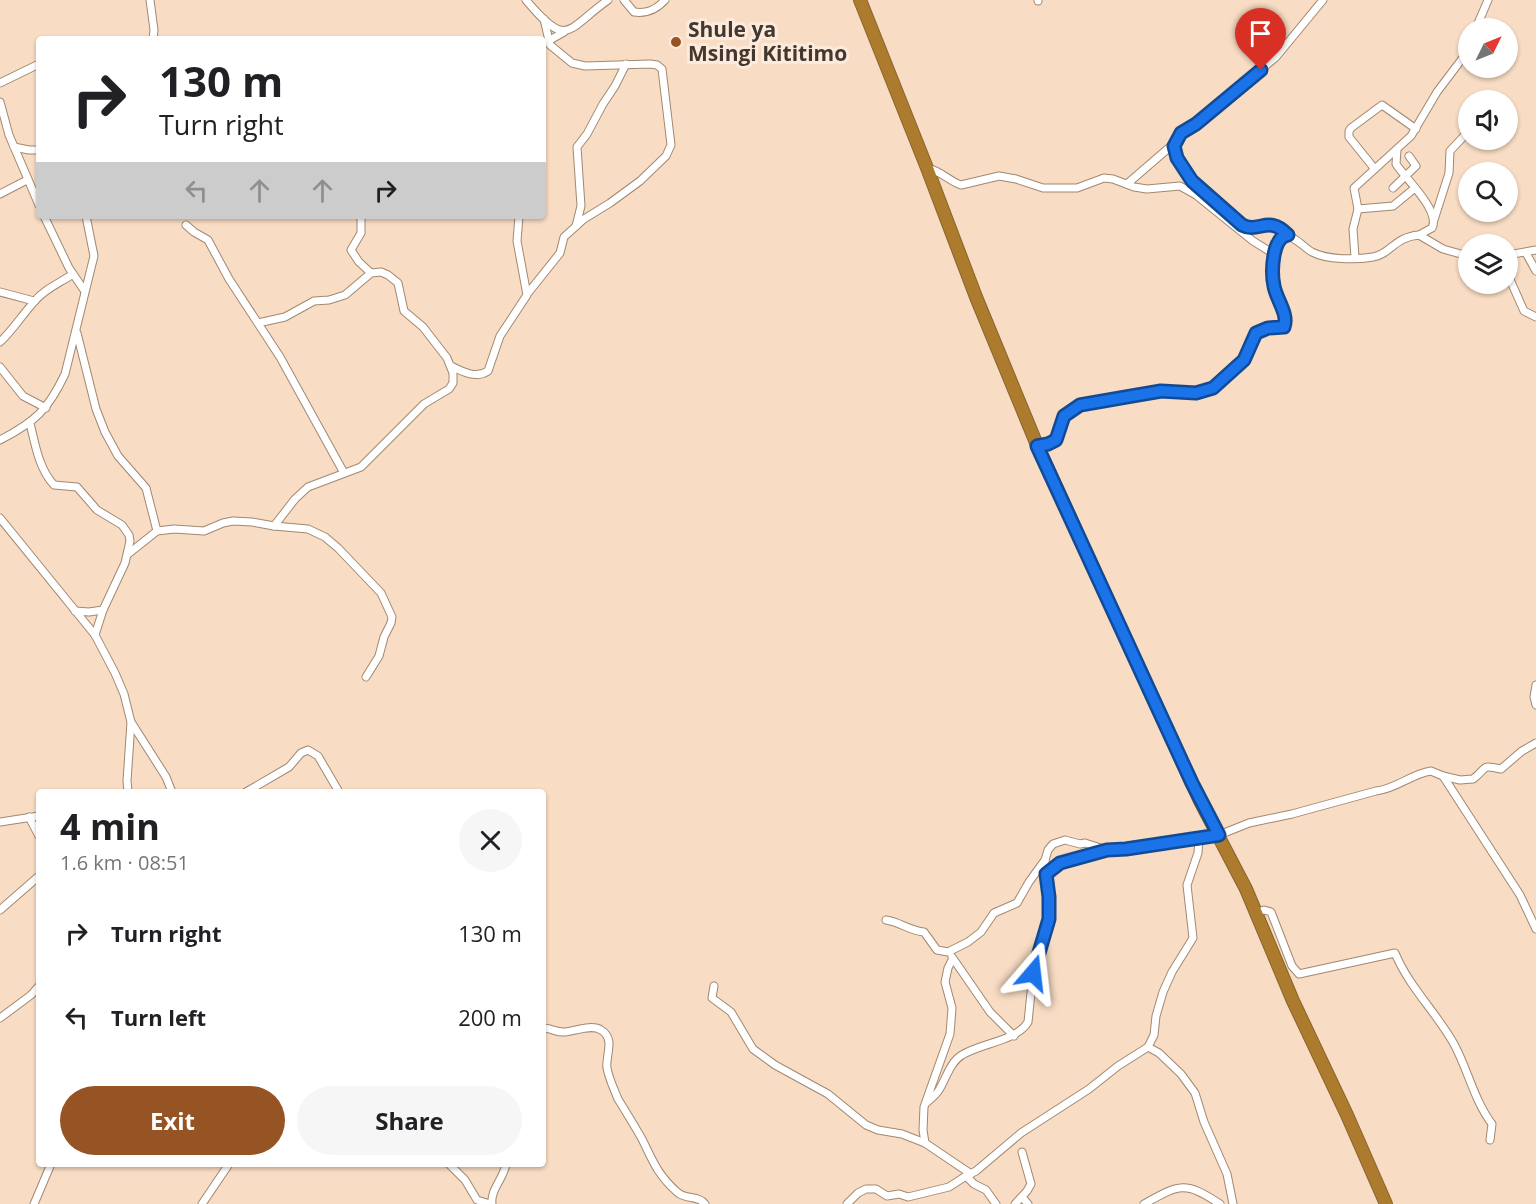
<!DOCTYPE html>
<html lang="en">
<head>
<meta charset="utf-8">
<style>
	:root { --surface:#fff; --page:#f6f6f6; --text:#202124; --muted:#757577; --accent:#965323 }
	body { margin:0; font-family:"Open Sans",sans-serif; background:var(--page); color:var(--text); height:100vh; display:flex; flex-direction:column; font-size:22px; white-space:nowrap }
	* { box-sizing:border-box; margin:0 }
	p { font-size:20px; color:var(--muted) }
	.icon { flex:none; width:33px; height:33px; fill:none; stroke:currentColor; stroke-width:2; stroke-linecap:round; stroke-linejoin:round }
	.map { position:relative; flex:1; overflow:hidden }
	.sheet { position:absolute; left:36px; top:789px; width:510px; height:378px; display:flex; flex-direction:column; background:var(--surface); border-radius:6px; box-shadow:0 2px 4px #0004 }
	.sheet>* { flex:none }
	.top-card { position:absolute; left:36px; top:36px; width:510px; height:183px; border-radius:6px; box-shadow:0 2px 4px #0004; background:#fff; color:var(--text); overflow:hidden }
	.needle { width:39px; rotate:47deg }
	.tools { position:absolute; left:1458px; top:18px; display:grid; gap:12px }
	.tools a { display:grid; place-items:center; width:60px; height:60px; border-radius:50%; background:var(--surface); box-shadow:0 2px 4px #0004; font-size:30px }
	.pin { position:absolute; display:grid; place-items:center; width:51px; height:51px; color:#fff; margin:-62px -26px; border-radius:50% 50% 50% 0; rotate:-45deg; box-shadow:0 0 6px #0007 }
	.pin .icon { rotate:45deg }
	.me { position:absolute; width:66px; margin:-33px; rotate:17deg; stroke-linejoin:round; filter:drop-shadow(0 0 4px #0008) }
	.turn { display:flex; align-items:center; gap:21px; height:126px; padding:0 24px; font-size:27px }
	.turn .icon { width:78px; height:78px; stroke-width:2.5 }
	.turn b { display:block; font-size:42px; line-height:51px }
	.lanes { display:flex; align-items:center; height:57px; padding:0 24px; background:#0003; justify-content:center; gap:30px; direction:ltr }
	.lanes .off { opacity:.35 }
	.round { display:grid; place-items:center; flex:none; width:63px; height:63px; border-radius:32px; background:var(--page) }
	.headline { display:flex; align-items:center; justify-content:space-between; height:102px; padding:0 24px }
	h1 { font-size:36px; font-weight:700; line-height:45px }
	.primary-button { display:flex; gap:12px; margin-top:auto; padding:12px 24px }
	.primary-button a { flex:1; height:69px; border-radius:36px; background:var(--accent); color:#fff; font-size:24px; font-weight:700; line-height:69px; text-align:center }
	.primary-button a+a { background:var(--page); color:var(--text) }
	ul { padding:0; list-style:none }
	li { display:flex; align-items:center; gap:18px; height:84px; padding:0 24px }
	li div { flex:1 }
	li b { display:block; font-size:22px }
	li em { font-style:normal }
	.map>svg:first-child { display:block }
	.lines { fill:none; stroke-linecap:round; stroke-linejoin:round }
	.street-casing { stroke:#a18871; stroke-width:9 }
	.highway-casing { stroke:#88642e; stroke-width:14 }
	.street { stroke:#fff; stroke-width:7 }
	.highway { stroke:#ad7b2d; stroke-width:12 }
	.route-casing { stroke:#114b97; stroke-width:15 }
	.route { stroke:#1a73e8; stroke-width:10 }
	.poi-dot { fill:#965323; stroke:#fcebdc; stroke-width:2 }
	.labels { text-anchor:middle; stroke-width:6; stroke-linejoin:round; paint-order:stroke }
	.poi-label { font-size:21px; font-weight:bold; fill:#43382f; stroke:#fcebdc; text-anchor:start }
</style>
</head>
<body>
<div class="map">
<svg width="1536" height="1204" viewBox="0 0 1536 1204">
	<rect width="100%" height="100%" fill="#f8dcc3"/>
	<g class="lines">
		<!-- street casing -->
		<g class="street-casing">
			<g id="street">
				<polyline points="150,0 154,30 153,39"/>
				<path d="M526 0C568 50 566 30 608 0"/>
				<path d="M624 0 634 12C647 14 656 10 665 0"/>
				<polyline points="1038,0 1038,1"/>
				<polyline points="1476,28 1488,0"/>
				<polyline points="543,44 564,32"/>
				<polyline points="0,83 39,64"/>
				<polyline points="0,102 9,135 39,205"/>
				<path d="M1176 141C1167 165 1210 198 1225 211 1233 217 1239 224 1248 228 1264 225 1275 221 1288 235"/>
				<polyline points="14,147 29,150 39,150"/>
				<path d="M1397 150 1396 164C1405 178 1441 211 1432 228L1419 235"/>
				<path d="M927 168C941 171 949 181 961 185L999 176 1016 179 1043 188H1077L1104 178 1113 179 1134 187 1147 189 1180 186 1196 195 1253 241 1274 254"/>
				<polyline points="1374,168 1349,137 1349,131 1351,128 1382,105 1416,129"/>
				<polyline points="1127,184 1171,146 1181,133 1196,124 1276,57 1323,0"/>
				<polyline points="1393,188 1416,166 1409,156"/>
				<polyline points="0,194 27,180"/>
				<polyline points="1358,209 1393,206 1415,188"/>
				<polyline points="44,216 69,268 84,290"/>
				<polyline points="361,216 361,233 351,250 359,262 371,273"/>
				<polyline points="1434,220 1449,173 1450,151 1465,135"/>
				<polyline points="186,225 194,232 208,240 229,279 280,357 344,473"/>
				<polyline points="576,226 581,206 577,147 587,134 603,104 615,86 626,64"/>
				<polyline points="1526,253 1536,271"/>
				<polyline points="1508,255 1536,250"/>
				<polyline points="1355,257 1353,229 1358,209 1354,188 1411,136 1437,92 1468,51"/>
				<polyline points="1508,275 1524,311 1536,317"/>
				<polyline points="0,292 34,301"/>
				<polyline points="528,293 560,253 564,237 584,219 610,203 640,181 666,156 671,145 662,69 657,65 650,64 585,66 572,63 550,45 544,19"/>
				<polyline points="258,323 285,317 314,301 329,300 345,295 371,273 381,272 388,275 398,283 404,311 423,327 447,358 453,373 453,383 449,389 424,404 361,467 308,487 295,499 274,526"/>
				<polyline points="77,333 96,409 105,432 118,456 146,488 157,531"/>
				<path d="M0 342C13 330 22 315 34 302 44 289 60 283 73 274"/>
				<path d="M451 366C463 372 476 379 488 371L500 336 527 295 517 241 519 216"/>
				<polyline points="0,367 23,396 46,408"/>
				<path d="M30 423C35 444 39 469 54 485L77 487 97 510 122 525 129 535 130 541 125 563 103 610 95 635"/>
				<path d="M0 440C35 422 48 410 65 374L94 256 86 216"/>
				<path d="M1037 445 1048 444 1056 440 1064 416 1080 406 1126 397 1161 391 1195 393 1213 388 1244 360 1256 333 1268 328H1281L1285 324C1285 312 1277 300 1274 288 1270 274 1273 244 1284 235 1296 237 1302 246 1312 252 1327 260 1356 260 1373 257 1391 254 1394 237 1419 235L1443 249 1468 256"/>
				<polyline points="0,518 95,635 115,673 124,694 131,722 127,781 128,792"/>
				<polyline points="128,554 157,531 174,529 204,531 223,523 233,521 252,522 274,526 308,529 325,537 338,548 381,593 392,617 391,623 384,637 379,656 366,677"/>
				<polyline points="75,611 89,612 103,610"/>
				<polyline points="1536,685 1534,697 1536,705"/>
				<polyline points="131,722 166,777 172,792"/>
				<path d="M1443 776 1460 780 1473 779C1488 768 1480 764 1501 769L1522 751 1536 743"/>
				<polyline points="246,792 289,767 301,753 308,750 318,756 339,792"/>
				<polyline points="29,817 39,836"/>
				<polyline points="0,822 39,816"/>
				<path d="M1046 874C1062 856 1087 861 1107 850"/>
				<polyline points="0,910 39,876"/>
				<path d="M1256 913 1264 910 1271 912 1292 966 1299 974 1395 953C1409 987 1436 1012 1454 1044 1468 1070 1474 1100 1492 1124L1490 1140"/>
				<path d="M886 920C900 922 910 931 924 932L937 950 948 952 968 942 981 932 994 913 1017 903 1029 882 1045 860"/>
				<polyline points="952,957 990,1012 1014,1036"/>
				<polyline points="714,986 712,998 731,1012 753,1049 775,1065 828,1094 866,1125 878,1130 902,1134 925,1143 971,1174"/>
				<polyline points="0,1018 31,995 39,986"/>
				<path d="M543 1028C551 1028 557 1033 565 1032 575 1031 592 1024 601 1030 616 1039 605 1056 607 1068 609 1079 614 1089 618 1099 626 1112 634 1125 642 1139 653 1161 657 1174 677 1192 685 1200 699 1195 705 1204"/>
				<polyline points="1148,1047 1159,1053 1181,1074 1195,1093 1204,1122 1227,1174 1233,1204"/>
				<path d="M926 1103C931 1099 936 1095 939 1090 946 1079 950 1062 962 1055 981 1043 1017 1041 1028 1022L1033 973 1049 919 1045 860 1048 850 1053 844 1065 840 1080 844 1085 843 1107 850 1126 849 1219 835 1249 823 1292 814 1376 791C1396 789 1411 774 1431 771L1443 776 1520 895 1536 929"/>
				<polyline points="925,1143 923,1130 924,1107 950,1034 952,1008 945,982 948,968 952,960"/>
				<polyline points="449,1164 465,1180 477,1200 490,1204"/>
				<polyline points="966,1176 974,1184 986,1190 996,1204"/>
				<polyline points="1022,1197 1028,1204"/>
				<polyline points="34,1204 51,1164"/>
				<polyline points="202,1204 229,1164"/>
				<path d="M492 1204C490 1190 504 1178 506 1164"/>
				<polyline points="847,1204 858,1193 866,1189 876,1189 887,1196 899,1194 908,1197 949,1187 966,1176 976,1171 1021,1133 1089,1089 1118,1066 1148,1047 1154,1035 1156,1016 1163,992 1172,972 1193,938 1187,885 1198,853 1199,838"/>
				<polyline points="1015,1204 1027,1191 1031,1184 1022,1152"/>
				<path d="M1144 1204C1180 1184 1185 1181 1220 1204"/>
			</g>
		</g>
		<!-- highway casing -->
		<g class="highway-casing">
			<polyline id="highway" points="860,0 927,168 976,297 1037,445 1200,801 1246,889 1293,1001 1347,1115 1386,1204"/>
		</g>
		<!-- street -->
		<use href="#street" class="street"/>
		<!-- highway -->
		<use href="#highway" class="highway"/>
	</g>
	<g class="lines">
		<!-- route casing -->
		<g class="route-casing">
			<path id="route" d="M1033 973 1049 919V897L1046 874 1060 863 1107 850 1126 849 1219 835 1192 783 1037 446 1048 444 1056 440 1064 416 1080 405 1126 397 1161 391 1196 393 1213 388 1244 360 1256 333 1268 328 1284 327C1289 314 1276 299 1274 286 1271 272 1272 237 1288 235 1268 214 1259 234 1242 225L1192 181 1177 158 1174 146 1181 133 1196 124 1261 70"/>
		</g>
		<!-- route -->
		<use href="#route" class="route"/>
	</g>
	<!-- markers -->
	<circle class="poi-dot" cx="676" cy="42" r="6"/>
	<g class="labels">
		<!-- poi labels -->
		<g class="poi-label">
			<text x="688" y="37">Shule ya<tspan x="688" dy="24">Msingi Kititimo</tspan></text>
		</g>
	</g>
</svg>
<div class="tools">
<a><svg class="needle" viewBox="-14 -14 28 28"><path d="M0-13l5 13h-10z" fill="#e53935"/><path d="M0 13l5-13h-10z" fill="#757577"/></svg></a>
<a><svg class="icon" aria-label="sound" viewBox="0 0 24 24"><path d="M4 9h4l5-4v14l-5-4H4zM17 9q2 3 0 6"/></svg></a>
<a><svg class="icon" aria-label="search" viewBox="0 0 24 24"><circle cx="10" cy="10" r="6"/><path d="M15 15l6 6"/></svg></a>
<a><svg class="icon" aria-label="layers" viewBox="0 0 24 24"><path d="M12 4l9 5-9 5-9-5zM3 14l9 5 9-5"/></svg></a>
</div>
<div class="pin" style="left:1261px;top:70px;background:#d93025"><svg class="icon" aria-label="arrive" viewBox="0 0 24 24"><path d="M6 21V4h12l-3 4 3 4H6"/></svg></div>
<svg class="me" style="left:1033px;top:973px" viewBox="-20 -20 40 40"><path d="M0-17L14 15 0 8-14 15z" fill="#1a73e8" stroke="#fff" stroke-width="4"/></svg>
<div class="top-card">
<div class="turn"><svg class="icon" aria-label="right" viewBox="0 0 24 24"><path d="M7 20v-9h11M14 6l5 5-5 5"/></svg><div><b>130 m</b>Turn right</div></div>
<div class="lanes"><svg class="icon off" aria-label="left" viewBox="0 0 24 24"><path d="M17 20v-9H6M10 6l-5 5 5 5"/></svg><svg class="icon off" aria-label="ahead" viewBox="0 0 24 24"><path d="M12 20V5M6 11l6-6 6 6"/></svg><svg class="icon off" aria-label="ahead" viewBox="0 0 24 24"><path d="M12 20V5M6 11l6-6 6 6"/></svg><svg class="icon" aria-label="right" viewBox="0 0 24 24"><path d="M7 20v-9h11M14 6l5 5-5 5"/></svg></div>
</div>
<section class="sheet">
<div class="headline"><div><h1>4 min</h1><p>1.6 km · 08:51</p></div><a class="round"><svg class="icon" aria-label="close" viewBox="0 0 24 24"><path d="M6 6l12 12M18 6L6 18"/></svg></a></div>
<ul>
<li><svg class="icon" aria-label="right" viewBox="0 0 24 24"><path d="M7 20v-9h11M14 6l5 5-5 5"/></svg><div><b>Turn right</b></div><em>130 m</em></li>
<li><svg class="icon" aria-label="left" viewBox="0 0 24 24"><path d="M17 20v-9H6M10 6l-5 5 5 5"/></svg><div><b>Turn left</b></div><em>200 m</em></li>
</ul>
<div class="primary-button"><a>Exit</a><a>Share</a></div>
</section>
</div>
</body>
</html>
